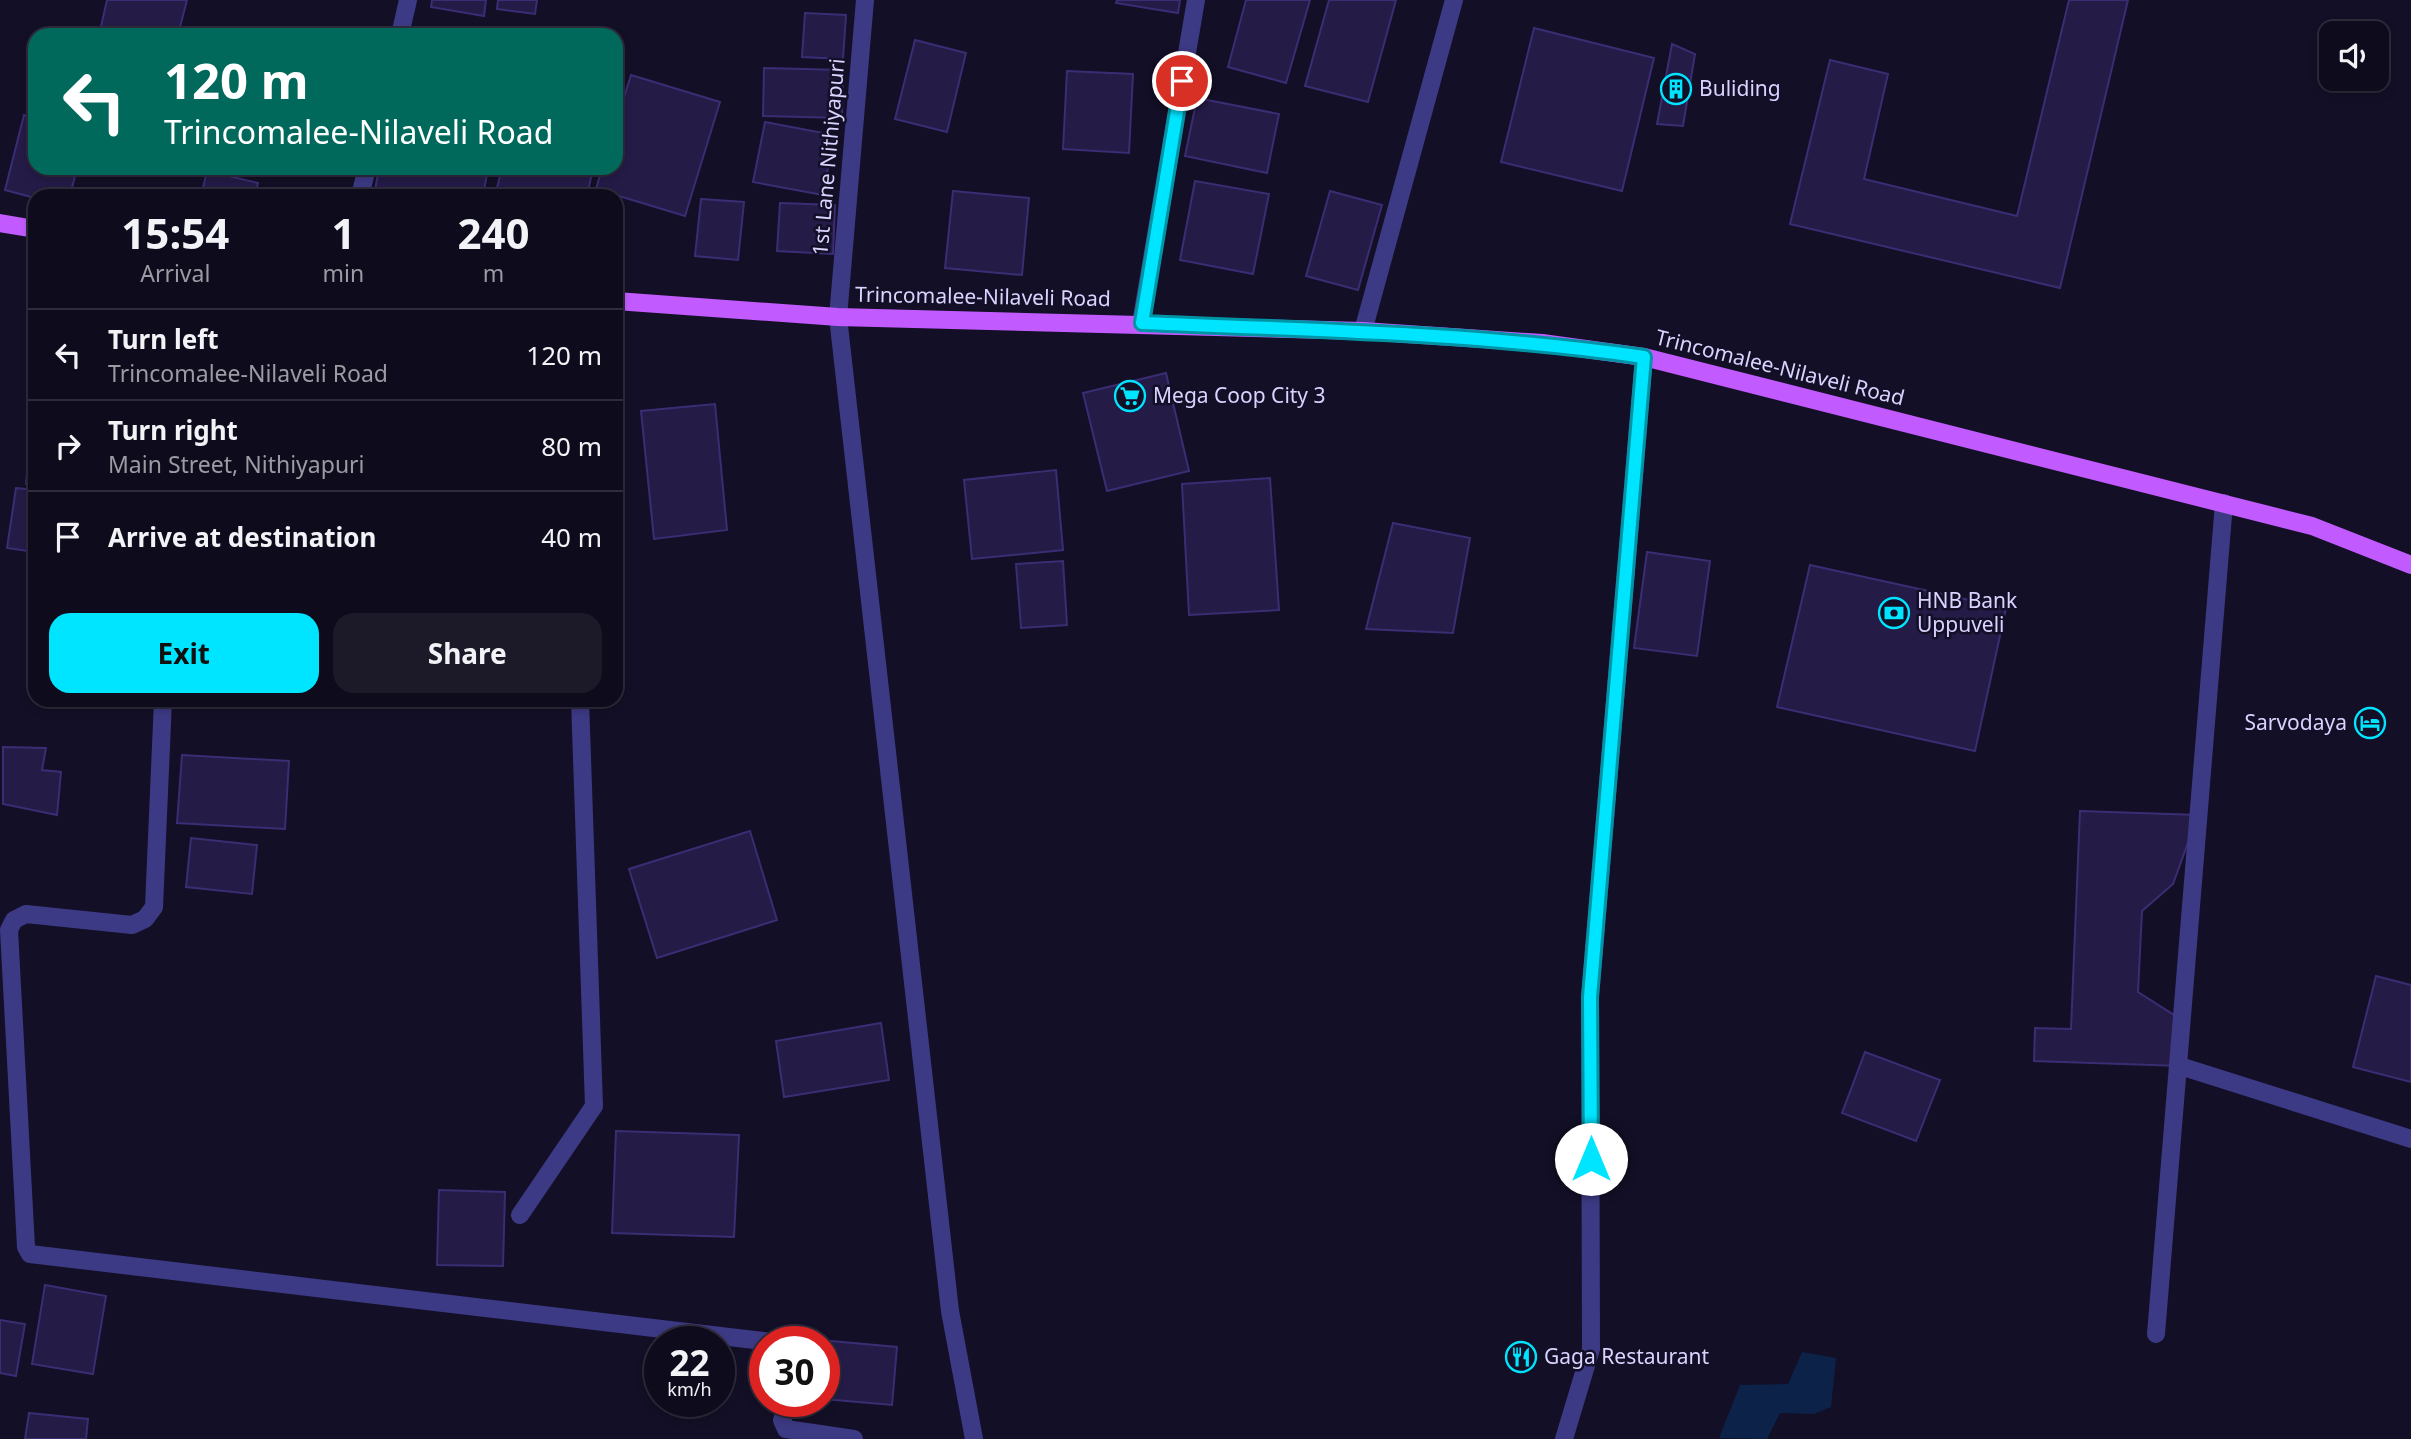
<!DOCTYPE html>
<html lang="en">
<head>
<meta charset="utf-8">
<style>
	:root { --surface:#0e0b1c; --page:#1c1929; --text:#f1f3f6; --muted:#9b9ba3; --line:#2e2b3b; --accent:#00e5ff }
	body { margin:0; font-family:"Noto Sans",sans-serif; background:var(--page); color:var(--text); height:100vh; display:flex; flex-direction:column; font-size:26px; white-space:nowrap }
	* { box-sizing:border-box; margin:0 }
	p { font-size:23px; color:var(--muted) }
	.icon { flex:none; width:38px; height:38px; fill:none; stroke:currentColor; stroke-width:2; stroke-linecap:round; stroke-linejoin:round }
	.map { position:relative; flex:1; overflow:hidden }
	.sheet { position:absolute; left:28px; top:189px; width:595px; height:518px; display:flex; flex-direction:column; background:var(--surface); border-radius:21px; box-shadow:0 4px 10px #0003,0 0 0 2px var(--line) }
	.sheet>* { flex:none }
	.banner { position:absolute; left:28px; top:28px; width:595px; height:147px; border-radius:21px; box-shadow:0 4px 10px #0003,0 0 0 2px var(--line); background:#00695c; color:#fff; overflow:hidden }
	.fabs { position:absolute; left:2319px; top:21px; display:grid; gap:14px }
	.fabs a { display:grid; place-items:center; width:70px; height:70px; border-radius:14px; background:var(--surface); box-shadow:0 4px 10px #0003,0 0 0 2px var(--line); font-size:35px }
	.speed { position:absolute; left:644px; top:1326px; display:flex; gap:14px; font-size:35px; font-weight:700; text-align:center }
	.speed>* { display:grid; place-content:center; width:91px; height:91px; border-radius:50%; background:var(--surface); box-shadow:0 4px 10px #0003,0 0 0 2px var(--line); line-height:1 }
	.speed small { font-size:18px; font-weight:400 }
	.speed .limit { border:10px solid #d22; background:#fff; color:#111 }
	.pin { position:absolute; display:grid; place-items:center; width:60px; height:60px; color:#fff; margin:-30px; border:4px solid #fff; border-radius:50%; box-shadow:0 2px 7px #0007 }
	.me { position:absolute; width:77px; margin:-38px; rotate:0deg; stroke-linejoin:round; filter:drop-shadow(0 0 5px #0008) }
	.turn { display:flex; align-items:center; gap:24px; height:147px; padding:0 21px; font-size:32px }
	.turn .icon { width:91px; height:91px; stroke-width:2.5 }
	.turn b { display:block; font-size:49px; line-height:60px }
	.eta { display:flex; justify-content:space-evenly; align-items:center; height:119px; text-align:center }
	.eta b { font-size:42px; font-weight:700; line-height:49px }
	.cta { display:flex; gap:14px; margin-top:auto; padding:14px 21px }
	.cta a { flex:1; height:80px; border-radius:21px; background:var(--accent); color:#111; font-size:28px; font-weight:700; line-height:80px; text-align:center }
	.cta a+a { background:var(--page); color:var(--text) }
	ul { padding:0; list-style:none }
	li { display:flex; align-items:center; gap:21px; height:91px; padding:0 21px; border-top:2px solid var(--line) }
	li div { flex:1 }
	li b { display:block; font-size:26px }
	li em { font-style:normal }
	.map>svg:first-child { display:block }
	.water { fill:#0c2248 }
	.building { fill:#241b47; stroke:#3b2d73; stroke-width:2 }
	.lines { fill:none; stroke-linecap:round; stroke-linejoin:round }
	.minor { stroke:#3d3a85; stroke-width:18 }
	.major { stroke:#c25bff; stroke-width:18 }
	.route-casing { stroke:#0095a6; stroke-width:18 }
	.route { stroke:#00e5ff; stroke-width:12 }
	.labels { text-anchor:middle; stroke-width:5; stroke-linejoin:round; paint-order:stroke }
	.poi-label { font-size:21px; fill:#d9d4ff; stroke:#130f26; text-anchor:start }
	.street-label { font-size:21px; fill:#d9d4ff; stroke:#130f26 }
</style>
</head>
<body>
<div class="map">
<svg width="2411" height="1439" viewBox="0 0 2411 1439">
	<rect width="100%" height="100%" fill="#130f26"/>
	<!-- water -->
	<polygon class="water" points="1802,1352 1836,1358 1831,1407 1814,1414 1780,1413 1767,1439 1719,1438 1740,1385 1788,1384"/>
	<!-- building -->
	<g class="building">
		<polygon points="107,0 187,0 178,35 99,35"/>
		<polygon points="432,0 486,0 484,16 431,7"/>
		<polygon points="498,0 537,0 535,14 497,9"/>
		<polygon points="1117,0 1180,0 1178,13 1116,3"/>
		<polygon points="1246,0 1310,0 1286,83 1228,67"/>
		<polygon points="1329,0 1396,0 1368,102 1305,86"/>
		<polygon points="2069,0 2128,0 2060,288 1790,224 1830,60 1888,74 1864,179 2017,216"/>
		<polygon points="805,13 846,15 843,59 802,57"/>
		<polygon points="312,28 351,35 311,35"/>
		<polygon points="1534,28 1654,58 1622,191 1501,162"/>
		<polygon points="915,40 966,53 947,132 895,119"/>
		<polygon points="1672,44 1695,54 1683,126 1657,124"/>
		<polygon points="764,68 843,70 842,118 763,116"/>
		<polygon points="1067,71 1133,74 1129,153 1063,149"/>
		<polygon points="631,75 720,102 685,216 596,189 602,168 616,168 616,123"/>
		<polygon points="1197,98 1279,114 1267,173 1185,156"/>
		<polygon points="24,115 35,118 35,168 77,168 70,196 35,198 5,190"/>
		<polygon points="765,122 834,135 823,195 753,182"/>
		<polygon points="379,168 488,168 483,196 374,196"/>
		<polygon points="502,168 593,168 587,196 495,196"/>
		<polygon points="207,171 258,183 255,196 201,196"/>
		<polygon points="1195,181 1269,194 1253,274 1180,260"/>
		<polygon points="953,191 1029,198 1022,275 945,268"/>
		<polygon points="1330,191 1382,205 1358,290 1306,276"/>
		<polygon points="701,199 744,202 738,260 695,256"/>
		<polygon points="780,203 835,205 833,254 777,251"/>
		<polygon points="1166,373 1189,471 1107,491 1083,393"/>
		<polygon points="35,386 35,485 26,484"/>
		<polygon points="715,404 727,530 654,539 641,411"/>
		<polygon points="1056,470 1063,550 972,559 964,480"/>
		<polygon points="1270,478 1279,610 1189,615 1182,484"/>
		<polygon points="16,488 35,490 35,552 7,548"/>
		<polygon points="1393,523 1470,538 1453,633 1366,629"/>
		<polygon points="1647,552 1710,561 1697,656 1634,648"/>
		<polygon points="1063,561 1067,625 1021,628 1016,564"/>
		<polygon points="1810,565 2006,608 1975,751 1777,707"/>
		<polygon points="3,747 46,748 42,770 61,772 57,815 3,804"/>
		<polygon points="182,755 289,761 285,829 177,823"/>
		<polygon points="2080,811 2198,815 2173,884 2142,911 2138,992 2182,1020 2180,1066 2034,1061 2035,1028 2071,1029"/>
		<polygon points="750,831 777,920 657,958 629,869"/>
		<polygon points="191,838 257,845 252,894 186,887"/>
		<polygon points="2376,976 2411,985 2411,1082 2353,1067"/>
		<polygon points="881,1023 889,1080 784,1097 776,1041"/>
		<polygon points="1865,1052 1940,1080 1916,1141 1842,1113"/>
		<polygon points="616,1131 739,1135 734,1237 612,1233"/>
		<polygon points="439,1190 505,1192 503,1266 437,1265"/>
		<polygon points="45,1285 106,1296 93,1374 32,1364"/>
		<polygon points="0,1320 25,1324 16,1376 0,1373"/>
		<polygon points="820,1340 897,1347 892,1405 824,1399 824,1342"/>
		<polygon points="29,1413 88,1419 86,1439 25,1439"/>
	</g>
	<g class="lines">
		<!-- minor -->
		<g class="minor">
			<polyline points="865,0 838,317 950,1311 974,1439"/>
			<polyline points="400,35 408,0"/>
			<polyline points="360,196 367,168"/>
			<polyline points="1141,323 1196,0"/>
			<polyline points="1363,331 1454,0"/>
			<polyline points="163,700 154,907 145,919 132,925 26,914 14,920 9,930 26,1247 30,1254 771,1342"/>
			<polyline points="2180,1066 2411,1139"/>
			<polyline points="520,1215 594,1106 580,700"/>
			<polyline points="2156,1334 2224,503"/>
			<polyline points="789,1402 782,1420 786,1429 854,1439"/>
			<polyline points="1564,1439 1591,1349 1590,997 1644,357"/>
		</g>
		<!-- major -->
		<g class="major">
			<polyline points="0,223 35,229"/>
			<polyline points="616,301 838,317 1363,331 1542,343 1644,357 2312,526 2411,565"/>
		</g>
	</g>
	<g class="lines">
		<!-- route casing -->
		<g class="route-casing">
			<path id="route" d="M1182 81 1142 323C1310 330 1478 333 1644 357L1590 997 1591 1159"/>
		</g>
		<!-- route -->
		<use href="#route" class="route"/>
	</g>
	<!-- icons -->
	<defs>
		<g id="building-ring" transform="scale(1.575)"><circle r="9.5" fill="#130f26" stroke="#00e5ff" stroke-width="1.5"/><path d="M-4-6H4V6H1V3H-1V6H-4ZM-2.5-4.3h1.7v1.8h-1.7ZM.8-4.3h1.7v1.8H.8ZM-2.5-1h1.7V.8h-1.7ZM.8-1h1.7V.8H.8Z" fill="#00e5ff"/></g>
		<g id="supermarket-ring" transform="scale(1.575)"><circle r="9.5" fill="#130f26" stroke="#00e5ff" stroke-width="1.5"/><path d="M-6-5.5h2.5l.6 2H6L4.5 2H-2.5L-4.4-4H-6ZM-1.5 3.2a1.3 1.3 0 1 0 .1 0ZM3 3.2a1.3 1.3 0 1 0 .1 0Z" fill="#00e5ff"/></g>
		<g id="bank-ring" transform="scale(1.575)"><circle r="9.5" fill="#130f26" stroke="#00e5ff" stroke-width="1.5"/><path d="M-6-4H6V4H-6ZM0-2.3a2.3 2.3 0 1 0 0 4.6a2.3 2.3 0 1 0 0-4.6Z" fill="#00e5ff"/></g>
		<g id="hotel-ring" transform="scale(1.575)"><circle r="9.5" fill="#130f26" stroke="#00e5ff" stroke-width="1.5"/><path d="M-6-4.5h1.5V1H6V5H4.5V3h-9V5H-6ZM-4 0a1.8 1.8 0 1 1 3.6 0ZM.5 0V-2.5h3Q6-2.5 6 0Z" fill="#00e5ff"/></g>
		<g id="restaurant-ring" transform="scale(1.575)"><circle r="9.5" fill="#130f26" stroke="#00e5ff" stroke-width="1.5"/><path d="M-5-6h1v4h1v-4h1v4h1v-4h1v5L-1.5 .5V6h-2V.5L-5-1ZM5-6V6H3V1.5H1.5Q1.5-4 5-6Z" fill="#00e5ff"/></g>
	</defs>
	<g fill-rule="evenodd">
		<use href="#building-ring" x="1676" y="89"/>
		<use href="#supermarket-ring" x="1130" y="396"/>
		<use href="#bank-ring" x="1894" y="613"/>
		<use href="#hotel-ring" x="2370" y="723"/>
		<use href="#restaurant-ring" x="1521" y="1357"/>
	</g>
	<g class="labels">
		<!-- poi labels -->
		<g class="poi-label">
			<text x="1699" y="96">Buliding</text>
			<text x="1153" y="403">Mega Coop City 3</text>
			<text x="1917" y="608">HNB Bank<tspan x="1917" dy="24">Uppuveli</tspan></text>
			<text x="2347" y="730" text-anchor="end">Sarvodaya</text>
			<text x="1544" y="1364">Gaga Restaurant</text>
		</g>
		<!-- street labels -->
		<g class="street-label">
			<text transform="translate(829 157) rotate(-85)" y="7">1st Lane Nithiyapuri</text>
			<text transform="translate(983 297) rotate(1)" y="7">Trincomalee-Nilaveli Road</text>
			<text transform="translate(1780 368) rotate(14)" y="7">Trincomalee-Nilaveli Road</text>
		</g>
	</g>
</svg>
<div class="fabs">
<a><svg class="icon" aria-label="sound" viewBox="0 0 24 24"><path d="M4 9h4l5-4v14l-5-4H4zM17 9q2 3 0 6"/></svg></a>
</div>
<div class="speed"><div>22<small>km/h</small></div><div class="limit">30</div></div>
<div class="pin" style="left:1182px;top:81px;background:#d93025"><svg class="icon" aria-label="arrive" viewBox="0 0 24 24"><path d="M6 21V4h12l-3 4 3 4H6"/></svg></div>
<svg class="me" style="left:1591px;top:1159px" viewBox="-20 -20 40 40"><circle r="19" fill="#fff"/><path d="M0-13L10 11 0 6-10 11z" fill="#00e5ff"/></svg>
<div class="banner">
<div class="turn"><svg class="icon" aria-label="left" viewBox="0 0 24 24"><path d="M17 20v-9H6M10 6l-5 5 5 5"/></svg><div><b>120 m</b>Trincomalee-Nilaveli Road</div></div>
</div>
<section class="sheet">
<div class="eta">
<div><b>15:54</b><p>Arrival</p></div>
<div><b>1</b><p>min</p></div>
<div><b>240</b><p>m</p></div>
</div>
<ul>
<li><svg class="icon" aria-label="left" viewBox="0 0 24 24"><path d="M17 20v-9H6M10 6l-5 5 5 5"/></svg><div><b>Turn left</b><p>Trincomalee-Nilaveli Road</p></div><em>120 m</em></li>
<li><svg class="icon" aria-label="right" viewBox="0 0 24 24"><path d="M7 20v-9h11M14 6l5 5-5 5"/></svg><div><b>Turn right</b><p>Main Street, Nithiyapuri</p></div><em>80 m</em></li>
<li><svg class="icon" aria-label="arrive" viewBox="0 0 24 24"><path d="M6 21V4h12l-3 4 3 4H6"/></svg><div><b>Arrive at destination</b></div><em>40 m</em></li>
</ul>
<div class="cta"><a>Exit</a><a>Share</a></div>
</section>
</div>
</body>
</html>
